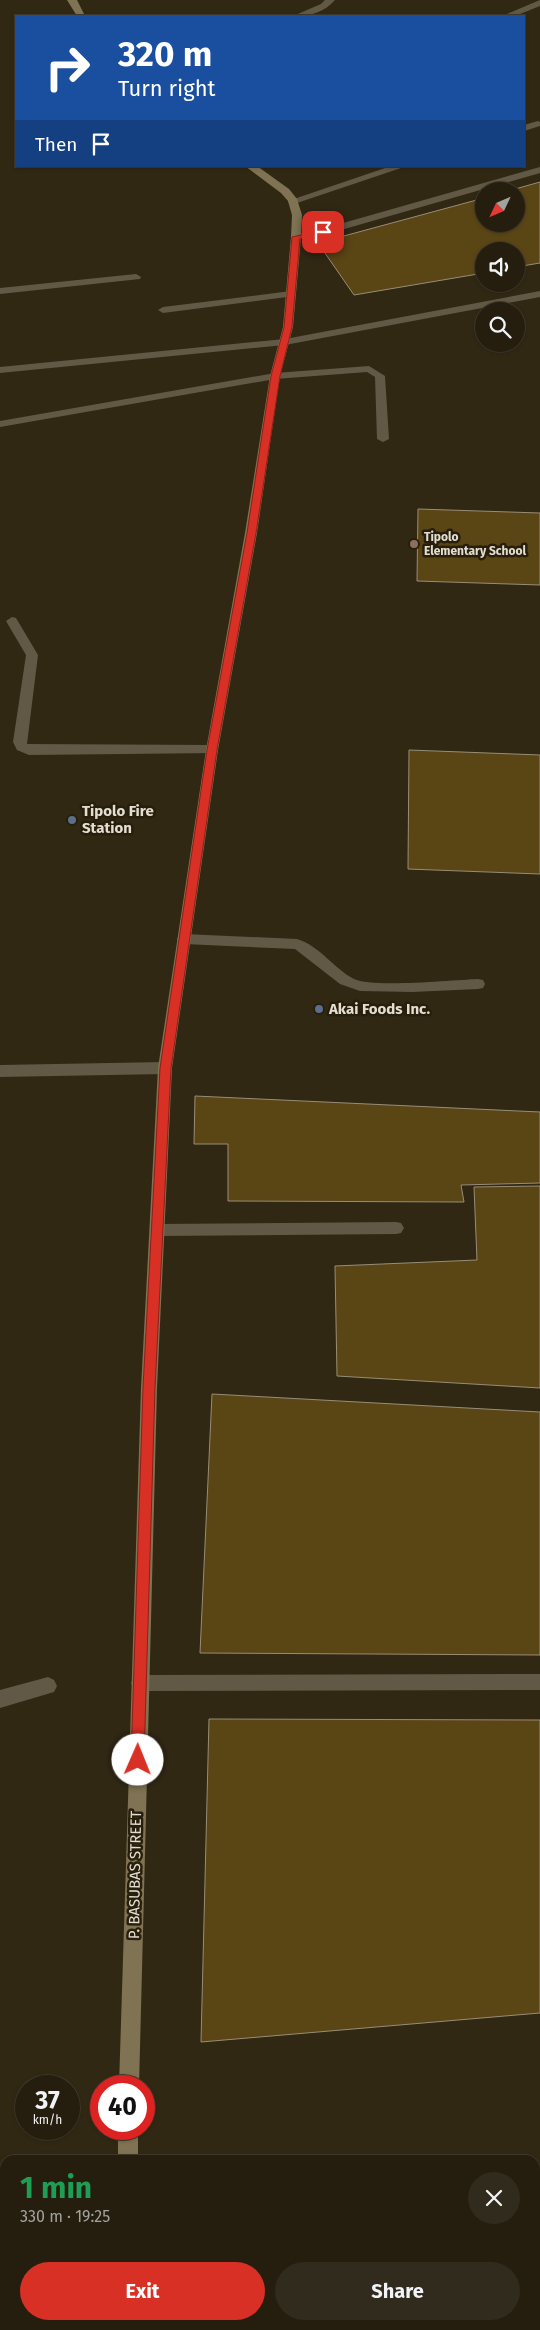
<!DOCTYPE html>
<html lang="en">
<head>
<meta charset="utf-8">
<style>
	:root { --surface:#251e0f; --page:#312b1d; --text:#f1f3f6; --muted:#a3a29e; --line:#423c2f; --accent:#d93025 }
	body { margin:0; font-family:"Fira Sans",sans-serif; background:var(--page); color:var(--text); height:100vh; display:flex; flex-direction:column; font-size:19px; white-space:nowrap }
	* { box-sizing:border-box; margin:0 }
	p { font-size:16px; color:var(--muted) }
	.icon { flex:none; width:28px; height:28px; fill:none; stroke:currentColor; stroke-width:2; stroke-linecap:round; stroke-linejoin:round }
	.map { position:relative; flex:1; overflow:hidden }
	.sheet { position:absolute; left:0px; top:2155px; width:540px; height:175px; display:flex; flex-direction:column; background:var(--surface); border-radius:15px 15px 0 0; box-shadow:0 1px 4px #0004,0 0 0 1px var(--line) }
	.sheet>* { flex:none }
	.guide { position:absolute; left:15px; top:15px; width:510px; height:152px; border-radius:0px; box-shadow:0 1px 4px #0004,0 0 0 1px var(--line); background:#1a4fa0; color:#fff; overflow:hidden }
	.needle { width:32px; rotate:226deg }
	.controls { position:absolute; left:475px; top:182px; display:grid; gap:10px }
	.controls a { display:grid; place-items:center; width:50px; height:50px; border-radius:50%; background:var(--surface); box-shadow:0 1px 4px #0004,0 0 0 1px var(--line); font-size:25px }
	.speed { position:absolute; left:15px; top:2075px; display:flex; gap:10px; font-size:25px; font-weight:700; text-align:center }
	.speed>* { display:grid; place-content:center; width:65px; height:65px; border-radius:50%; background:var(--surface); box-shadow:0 1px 4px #0004,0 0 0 1px var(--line); line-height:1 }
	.speed small { font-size:12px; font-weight:400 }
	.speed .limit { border:8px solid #d22; background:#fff; color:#111 }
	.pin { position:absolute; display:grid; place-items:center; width:42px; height:42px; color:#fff; margin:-21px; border-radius:10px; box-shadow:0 2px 8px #0006 }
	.me { position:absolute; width:55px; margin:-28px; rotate:1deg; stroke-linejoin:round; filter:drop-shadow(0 0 4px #0008) }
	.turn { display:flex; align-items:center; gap:18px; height:105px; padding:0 20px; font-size:22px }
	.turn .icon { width:65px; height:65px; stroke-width:2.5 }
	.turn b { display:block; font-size:35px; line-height:42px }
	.then { display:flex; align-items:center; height:48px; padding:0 20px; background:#0003; gap:10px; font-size:19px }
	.round { display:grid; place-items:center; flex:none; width:52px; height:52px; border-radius:26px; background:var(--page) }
	.overview { display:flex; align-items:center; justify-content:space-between; height:85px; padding:0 20px }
	h1 { font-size:30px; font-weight:700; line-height:38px; color:#1e9e55 }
	.primary-button { display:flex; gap:10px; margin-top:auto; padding:10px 20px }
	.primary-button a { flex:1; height:58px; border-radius:30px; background:var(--accent); color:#fff; font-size:20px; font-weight:700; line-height:58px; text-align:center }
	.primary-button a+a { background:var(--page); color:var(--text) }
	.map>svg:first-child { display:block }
	.building { fill:#5a4515; stroke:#988d77 }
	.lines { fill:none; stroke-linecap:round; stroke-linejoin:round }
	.lane { fill:#615945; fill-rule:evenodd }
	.street { fill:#615945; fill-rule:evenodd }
	.secondary { fill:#807354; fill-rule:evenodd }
	.route { fill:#d93025; stroke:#8d1f18 }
	.education-dot { fill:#8d6e63; stroke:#271e0b; stroke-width:2 }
	.service-dot { fill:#5c6f8a; stroke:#271e0b; stroke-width:2 }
	.labels { text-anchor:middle; stroke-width:5; stroke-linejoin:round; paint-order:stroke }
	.far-poi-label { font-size:12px; font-weight:bold; fill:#e4ded2; stroke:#271e0b; text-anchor:start }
	.poi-label { font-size:15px; font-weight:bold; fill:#e4ded2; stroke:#271e0b; text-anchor:start }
	.street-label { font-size:15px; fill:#e4ded2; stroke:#271e0b }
</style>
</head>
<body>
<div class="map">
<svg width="540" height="2330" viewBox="0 0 540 2330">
	<rect width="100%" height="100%" fill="#312814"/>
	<!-- building -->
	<g class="building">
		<polygon points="540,182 540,263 516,267 516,251 484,251 484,273 354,295 318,243 484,198 484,224 516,224 516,191 508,191"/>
		<polygon points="418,509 540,513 540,585 417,581"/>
		<polygon points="409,750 540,755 540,874 408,869"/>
		<polygon points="195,1096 540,1112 540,1183 461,1185 464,1202 228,1201 228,1144 194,1144"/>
		<polygon points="540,1186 540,1388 337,1376 335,1266 477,1260 474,1187"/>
		<polygon points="212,1394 540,1412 540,1655 200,1653"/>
		<polygon points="209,1719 540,1720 540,2013 201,2042"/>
	</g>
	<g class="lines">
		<!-- lane -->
		<g class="lane">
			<polygon points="538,121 540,122 540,126 524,131 524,125"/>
			<polygon points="391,166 407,166 297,203 289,203 288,201"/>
			<polygon points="540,167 540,173 327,234 296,240 291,237 292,235 322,229"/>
			<polygon points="136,274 141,277 140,279 0,294 0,288"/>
			<polygon points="291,291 296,294 295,296 163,313 158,310 163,307"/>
			<polygon points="369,366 385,376 389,439 383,442 377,439 375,377 367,372 275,379 0,427 0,421 275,373"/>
			<path d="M184 934 297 939C320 946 333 968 354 979 372 988 454 980 478 979L483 980 485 984 483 988 478 989 412 992 360 991 340 984 295 949 184 944 179 943 177 939 179 935Z"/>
			<polygon points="165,1062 170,1064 172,1068 170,1072 165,1074 0,1077 0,1065"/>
			<polygon points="396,1222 401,1223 404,1228 401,1233 396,1234 158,1236 153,1235 150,1230 153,1225 158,1224"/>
			<polygon points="540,1674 540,1690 140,1691 134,1689 131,1683 134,1677 140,1675"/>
			<polygon points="48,1677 54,1680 57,1686 54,1692 0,1708 0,1690"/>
		</g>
		<!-- street -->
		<g class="street">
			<path d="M325 0H335C325 12 308 17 293 16L321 4Z"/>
			<polygon points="540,0 540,6 515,16 502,16"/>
			<polygon points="540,291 540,297 285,345 0,373 0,367 285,339"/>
			<polygon points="12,617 16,618 38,655 27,744 212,745 217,747 218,750 217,753 29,755 17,750 13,742 26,655 6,621"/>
		</g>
		<!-- secondary -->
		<g class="secondary">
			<polygon points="67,0 77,0 85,16 77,16"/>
			<polygon points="245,166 257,166 289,189 297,199 302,215 301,237 293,327 280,376 257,533 218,750 172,1068 157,1388 139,2086 119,2086 141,1388 158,1068 206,750 245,533 270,376 283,327 291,237 292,215 288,201 281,193"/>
			<rect x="118" y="2129" width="20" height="31"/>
			<rect x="113" y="2325" width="20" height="5"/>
		</g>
	</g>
	<!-- route -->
	<polygon class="route" points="323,230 326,230 326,234 300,239 292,327 280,376 256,533 217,750 171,1068 155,1388 144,1760 142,1765 138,1767 133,1765 131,1760 143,1388 160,1068 207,750 247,533 271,376 284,327 292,237"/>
	<!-- markers -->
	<circle class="education-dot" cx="414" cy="544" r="5"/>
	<g class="service-dot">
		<circle cx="72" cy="820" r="5"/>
		<circle cx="319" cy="1009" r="5"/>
	</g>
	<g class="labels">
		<!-- far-poi labels -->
		<g class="far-poi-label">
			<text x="424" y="541">Tipolo<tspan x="424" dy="14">Elementary School</tspan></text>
		</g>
		<!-- poi labels -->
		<g class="poi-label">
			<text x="82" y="816">Tipolo Fire<tspan x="82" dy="17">Station</tspan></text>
			<text x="329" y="1014">Akai Foods Inc.</text>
		</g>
		<!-- street labels -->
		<g class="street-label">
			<text transform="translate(135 1875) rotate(-89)" y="5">P. BASUBAS STREET</text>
		</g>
	</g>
</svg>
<div class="controls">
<a><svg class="needle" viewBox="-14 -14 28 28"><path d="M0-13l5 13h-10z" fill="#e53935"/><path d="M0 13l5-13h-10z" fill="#a3a29e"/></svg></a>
<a><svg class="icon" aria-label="sound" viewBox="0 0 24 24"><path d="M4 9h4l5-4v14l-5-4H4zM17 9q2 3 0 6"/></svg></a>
<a><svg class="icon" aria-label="search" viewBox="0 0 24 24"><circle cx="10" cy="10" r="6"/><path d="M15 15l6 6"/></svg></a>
</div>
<div class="speed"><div>37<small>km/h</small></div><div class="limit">40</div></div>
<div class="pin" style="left:323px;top:232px;background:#d93025"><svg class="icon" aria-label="arrive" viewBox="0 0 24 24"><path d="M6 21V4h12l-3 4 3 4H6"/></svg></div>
<svg class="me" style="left:138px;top:1760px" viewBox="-20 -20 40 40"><circle r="19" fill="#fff"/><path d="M0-13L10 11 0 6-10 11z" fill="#d93025"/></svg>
<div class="guide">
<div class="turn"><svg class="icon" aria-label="right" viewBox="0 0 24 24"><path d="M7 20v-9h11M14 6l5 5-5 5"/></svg><div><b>320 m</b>Turn right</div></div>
<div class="then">Then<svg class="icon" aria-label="arrive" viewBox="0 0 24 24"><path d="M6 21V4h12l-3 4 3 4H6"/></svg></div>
</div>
<section class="sheet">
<div class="overview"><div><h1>1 min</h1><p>330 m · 19:25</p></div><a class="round"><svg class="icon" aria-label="close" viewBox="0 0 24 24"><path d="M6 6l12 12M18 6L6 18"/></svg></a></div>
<div class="primary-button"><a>Exit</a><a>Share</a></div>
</section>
</div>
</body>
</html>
